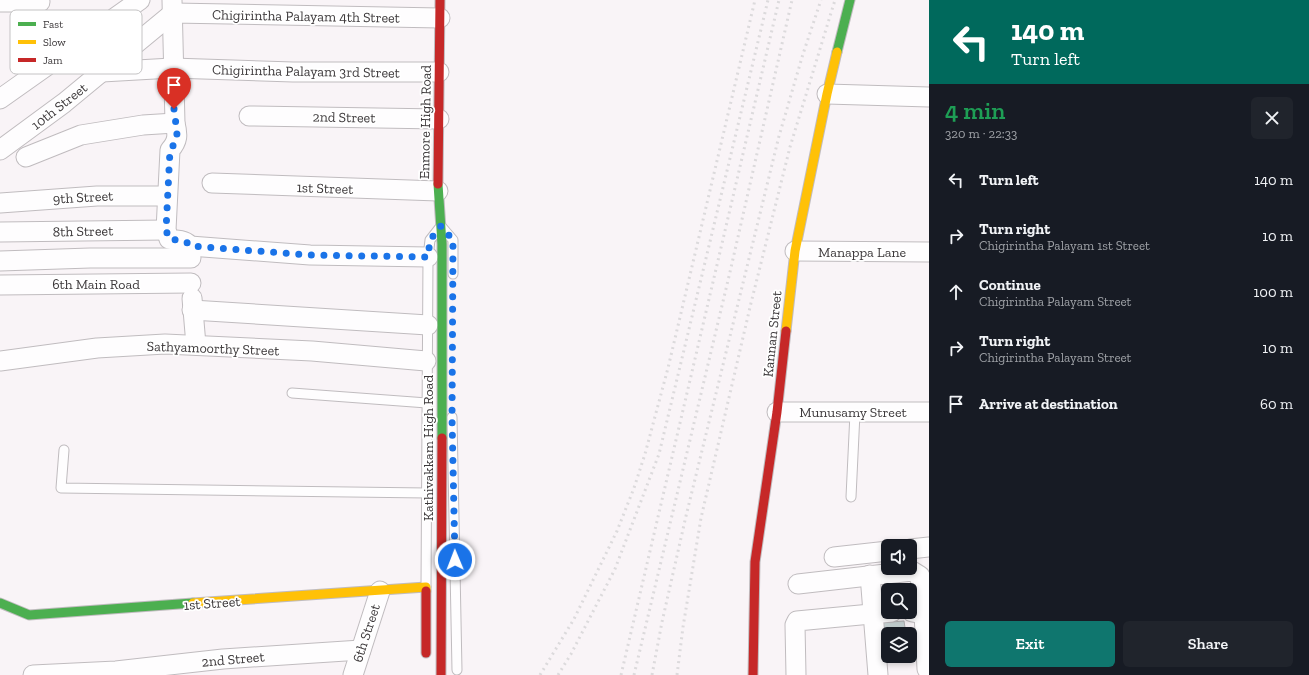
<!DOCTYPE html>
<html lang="en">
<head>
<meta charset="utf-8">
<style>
	:root { --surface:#171b24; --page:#20242c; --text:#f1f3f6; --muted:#9ea1a6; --accent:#0f766e }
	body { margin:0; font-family:"Zilla Slab",serif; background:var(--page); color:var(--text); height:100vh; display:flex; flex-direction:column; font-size:15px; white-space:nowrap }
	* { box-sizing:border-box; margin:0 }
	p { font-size:13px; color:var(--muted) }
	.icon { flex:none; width:22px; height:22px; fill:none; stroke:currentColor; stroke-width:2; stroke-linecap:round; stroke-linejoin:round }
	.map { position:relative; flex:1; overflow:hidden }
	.panel { display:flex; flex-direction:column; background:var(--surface); width:380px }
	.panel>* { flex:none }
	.guide { background:#00695c; color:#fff; overflow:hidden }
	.tools { position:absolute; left:881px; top:539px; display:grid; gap:8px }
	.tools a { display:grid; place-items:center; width:36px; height:36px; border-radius:6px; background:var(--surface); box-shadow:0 2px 6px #0003; font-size:20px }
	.pin { position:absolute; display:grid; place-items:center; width:34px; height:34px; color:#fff; margin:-41px -17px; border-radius:50% 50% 50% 0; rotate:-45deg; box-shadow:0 0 4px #0007 }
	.pin .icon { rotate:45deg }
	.me { position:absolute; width:44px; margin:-22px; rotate:359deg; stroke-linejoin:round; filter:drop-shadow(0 0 3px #0008) }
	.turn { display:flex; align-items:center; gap:14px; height:84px; padding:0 16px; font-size:18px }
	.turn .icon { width:52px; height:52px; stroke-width:2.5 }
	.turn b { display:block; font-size:28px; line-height:34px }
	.round { display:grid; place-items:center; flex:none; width:42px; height:42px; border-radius:6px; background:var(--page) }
	.overview { display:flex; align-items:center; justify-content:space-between; height:68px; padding:0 16px }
	h1 { font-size:24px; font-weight:600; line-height:30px; color:#1e9e55 }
	.cta { display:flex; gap:8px; margin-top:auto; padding:8px 16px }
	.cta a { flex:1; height:46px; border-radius:6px; background:var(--accent); color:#fff; font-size:16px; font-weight:600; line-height:46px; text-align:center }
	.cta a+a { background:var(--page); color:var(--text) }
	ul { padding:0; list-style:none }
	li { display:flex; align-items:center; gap:12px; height:56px; padding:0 16px }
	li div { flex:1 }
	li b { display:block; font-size:15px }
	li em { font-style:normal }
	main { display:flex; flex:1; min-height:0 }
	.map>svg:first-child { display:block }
	.building { fill:#c7d3d4; stroke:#b1b0b2 }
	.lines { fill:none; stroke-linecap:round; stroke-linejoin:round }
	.lane-casing { stroke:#c0bcbf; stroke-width:11 }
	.street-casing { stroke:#c0bcbf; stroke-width:21 }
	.fast-casing { stroke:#c0bcbf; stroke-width:11 }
	.slow-casing { stroke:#c0bcbf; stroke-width:11 }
	.jam-casing { stroke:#c0bcbf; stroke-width:11 }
	.lane { stroke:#fefdfe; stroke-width:9 }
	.street { stroke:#fefdfe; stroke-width:19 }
	.fast { stroke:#4caf50; stroke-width:9 }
	.slow { stroke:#ffc107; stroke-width:9 }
	.jam { stroke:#c62828; stroke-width:9 }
	.rail { stroke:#dcdadc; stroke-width:3; stroke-dasharray:2 4; stroke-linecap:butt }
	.route { stroke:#1a73e8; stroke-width:7; stroke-dasharray:0 12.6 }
	.labels { text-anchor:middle; stroke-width:3.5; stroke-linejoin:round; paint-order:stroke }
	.street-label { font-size:14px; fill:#3c383a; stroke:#fff }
	.key { fill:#fff; stroke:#c4c3c4; stroke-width:1 }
	.key-label { font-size:11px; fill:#3c383a }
</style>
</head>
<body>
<main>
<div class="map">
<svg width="929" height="675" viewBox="0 0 929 675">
	<rect width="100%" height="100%" fill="#f9f4f7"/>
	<!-- building -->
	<polygon class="building" points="904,621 906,634 888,634 888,647 883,648 878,623"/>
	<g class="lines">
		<!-- lane casing -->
		<g class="lane-casing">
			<g id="lane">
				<polyline points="292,393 427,403"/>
				<polyline points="452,417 457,670"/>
				<polyline points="64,450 61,488 427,493"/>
				<polyline points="851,497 855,413"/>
				<polyline points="426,587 428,257 430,240 441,226 453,240 453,274"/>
			</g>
		</g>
		<!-- street casing -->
		<g class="street-casing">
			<g id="street">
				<path d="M172 0 175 123C178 135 178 141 170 150L166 230 169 239C177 241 185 239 190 246"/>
				<polyline points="0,2 40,2"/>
				<polyline points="102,72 172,68 293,72 439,72"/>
				<polyline points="827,94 929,97"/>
				<polyline points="0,99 140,0"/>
				<polyline points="249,116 439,119"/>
				<polyline points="0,150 64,103 173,13 440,18"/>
				<polyline points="26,157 81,135 143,125 175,123"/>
				<polyline points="212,183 438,191"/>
				<polyline points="0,203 97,196 167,196"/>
				<polyline points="0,232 166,230"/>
				<polyline points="190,246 310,255 428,257"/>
				<polyline points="795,251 929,252"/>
				<polyline points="0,261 90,258 191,258"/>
				<polyline points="0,285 191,283"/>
				<polyline points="192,298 196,345"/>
				<polyline points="192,310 428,325"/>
				<polyline points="0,361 97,348 165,344 312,351 426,361"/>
				<polyline points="777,412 929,412"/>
				<polyline points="910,549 929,547"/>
				<polyline points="834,557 888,551"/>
				<polyline points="870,575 878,675"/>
				<polyline points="798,584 912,571 920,576 924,614"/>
				<polyline points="912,612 924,614 927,669 929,672"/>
				<polyline points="33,675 116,671 223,659 361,650"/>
				<polyline points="353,675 380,591"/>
				<polyline points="796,675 795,625 797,621 892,612"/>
			</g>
		</g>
		<!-- fast casing -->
		<g class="fast-casing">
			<g id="fast">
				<polyline points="837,52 850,0"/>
				<polyline points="438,184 442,244 442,438"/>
				<polyline points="0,603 29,615 193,603"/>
			</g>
		</g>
		<!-- slow casing -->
		<g class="slow-casing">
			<g id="slow">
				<polyline points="786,331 795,251 827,94 837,52"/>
				<polyline points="193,603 426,587 426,591"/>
			</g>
		</g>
		<!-- jam casing -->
		<g class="jam-casing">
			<g id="jam">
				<polyline points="438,184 440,0"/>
				<polyline points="426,591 426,653"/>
				<polyline points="441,675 442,438"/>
				<polyline points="753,675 755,562 777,412 786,331"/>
			</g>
		</g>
		<!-- lane -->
		<use href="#lane" class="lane"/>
		<!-- street -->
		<use href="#street" class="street"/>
		<!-- fast -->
		<use href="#fast" class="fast"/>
		<!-- slow -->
		<use href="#slow" class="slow"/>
		<!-- jam -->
		<use href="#jam" class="jam"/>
		<!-- rail -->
		<g class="rail">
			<polyline points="540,675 574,619 617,531 634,488 645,454 668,368 755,0"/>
			<polyline points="558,675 571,654 615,569 659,454 768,0"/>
			<polyline points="621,675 779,0"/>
			<polyline points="634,675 730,272 792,0"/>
			<polyline points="652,675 662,622 686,516 779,136 803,54 821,0"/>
			<polyline points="677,675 683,627 701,518 751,303 790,147 835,0"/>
		</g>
	</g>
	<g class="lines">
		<!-- route -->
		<path class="route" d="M174 109C175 127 182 135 170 150L166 230 169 239C177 241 185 238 190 246L310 255 428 257 430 240 441 226 453 240 452 418 455 560"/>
	</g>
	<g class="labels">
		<!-- street labels -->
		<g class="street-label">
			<text transform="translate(306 16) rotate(1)" y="5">Chigirintha Palayam 4th Street</text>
			<text transform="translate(306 71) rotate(1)" y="5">Chigirintha Palayam 3rd Street</text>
			<text transform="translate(59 106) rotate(-38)" y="5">10th Street</text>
			<text transform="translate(344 117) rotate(1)" y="5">2nd Street</text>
			<text transform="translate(425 122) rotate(-89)" y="5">Enmore High Road</text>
			<text transform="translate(325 188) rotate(2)" y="5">1st Street</text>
			<text transform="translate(83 197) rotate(-3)" y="5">9th Street</text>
			<text transform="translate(83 231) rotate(-1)" y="5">8th Street</text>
			<text x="862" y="257">Manappa Lane</text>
			<text x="96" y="289">6th Main Road</text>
			<text transform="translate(772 334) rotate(-84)" y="5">Kannan Street</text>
			<text transform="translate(213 348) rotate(2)" y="5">Sathyamoorthy Street</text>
			<text x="853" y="417">Munusamy Street</text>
			<text transform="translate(428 448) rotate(-90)" y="5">Kathivakkam High Road</text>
			<text transform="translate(212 603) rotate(-4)" y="5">1st Street</text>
			<text transform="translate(366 633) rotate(-72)" y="5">6th Street</text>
			<text transform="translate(233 659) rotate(-5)" y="5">2nd Street</text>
		</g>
	</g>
	<!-- legend -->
	<rect x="10" y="10" width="132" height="64" rx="6" class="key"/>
	<rect x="18" y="22" width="18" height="4" fill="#4caf50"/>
	<rect x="18" y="40" width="18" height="4" fill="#ffc107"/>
	<rect x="18" y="58" width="18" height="4" fill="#c62828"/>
	<g class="key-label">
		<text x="43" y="28">Fast</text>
		<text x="43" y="46">Slow</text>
		<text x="43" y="64">Jam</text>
	</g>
</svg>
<div class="tools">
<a><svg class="icon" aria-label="sound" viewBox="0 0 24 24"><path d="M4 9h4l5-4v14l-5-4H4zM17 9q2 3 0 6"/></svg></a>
<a><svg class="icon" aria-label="search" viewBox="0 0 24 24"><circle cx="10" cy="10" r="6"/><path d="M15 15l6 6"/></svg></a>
<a><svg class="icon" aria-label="layers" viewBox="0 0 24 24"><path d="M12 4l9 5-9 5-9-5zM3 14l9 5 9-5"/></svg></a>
</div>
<div class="pin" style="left:174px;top:109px;background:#d93025"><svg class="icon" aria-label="arrive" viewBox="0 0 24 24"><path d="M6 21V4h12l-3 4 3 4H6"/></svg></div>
<svg class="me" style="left:455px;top:560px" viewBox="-20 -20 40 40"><circle r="17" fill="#1a73e8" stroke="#fff" stroke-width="3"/><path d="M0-11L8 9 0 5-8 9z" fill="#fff"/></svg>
</div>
<section class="panel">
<div class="guide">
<div class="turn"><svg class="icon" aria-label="left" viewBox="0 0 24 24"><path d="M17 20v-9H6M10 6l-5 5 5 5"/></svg><div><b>140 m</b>Turn left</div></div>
</div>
<div class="overview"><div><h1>4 min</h1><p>320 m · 22:33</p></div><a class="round"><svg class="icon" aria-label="close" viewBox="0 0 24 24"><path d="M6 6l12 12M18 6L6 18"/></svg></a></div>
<ul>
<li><svg class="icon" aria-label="left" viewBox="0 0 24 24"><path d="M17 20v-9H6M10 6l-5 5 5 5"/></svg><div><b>Turn left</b></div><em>140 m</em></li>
<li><svg class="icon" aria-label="right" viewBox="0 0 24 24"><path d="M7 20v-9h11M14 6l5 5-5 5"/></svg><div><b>Turn right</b><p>Chigirintha Palayam 1st Street</p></div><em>10 m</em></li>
<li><svg class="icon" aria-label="ahead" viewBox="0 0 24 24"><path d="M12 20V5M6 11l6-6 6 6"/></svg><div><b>Continue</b><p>Chigirintha Palayam Street</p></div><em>100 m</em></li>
<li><svg class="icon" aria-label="right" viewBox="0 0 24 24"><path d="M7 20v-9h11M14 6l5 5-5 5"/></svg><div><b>Turn right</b><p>Chigirintha Palayam Street</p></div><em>10 m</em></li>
<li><svg class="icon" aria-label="arrive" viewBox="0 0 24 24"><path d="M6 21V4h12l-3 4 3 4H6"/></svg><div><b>Arrive at destination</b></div><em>60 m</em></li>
</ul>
<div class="cta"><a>Exit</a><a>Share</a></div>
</section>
</main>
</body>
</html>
